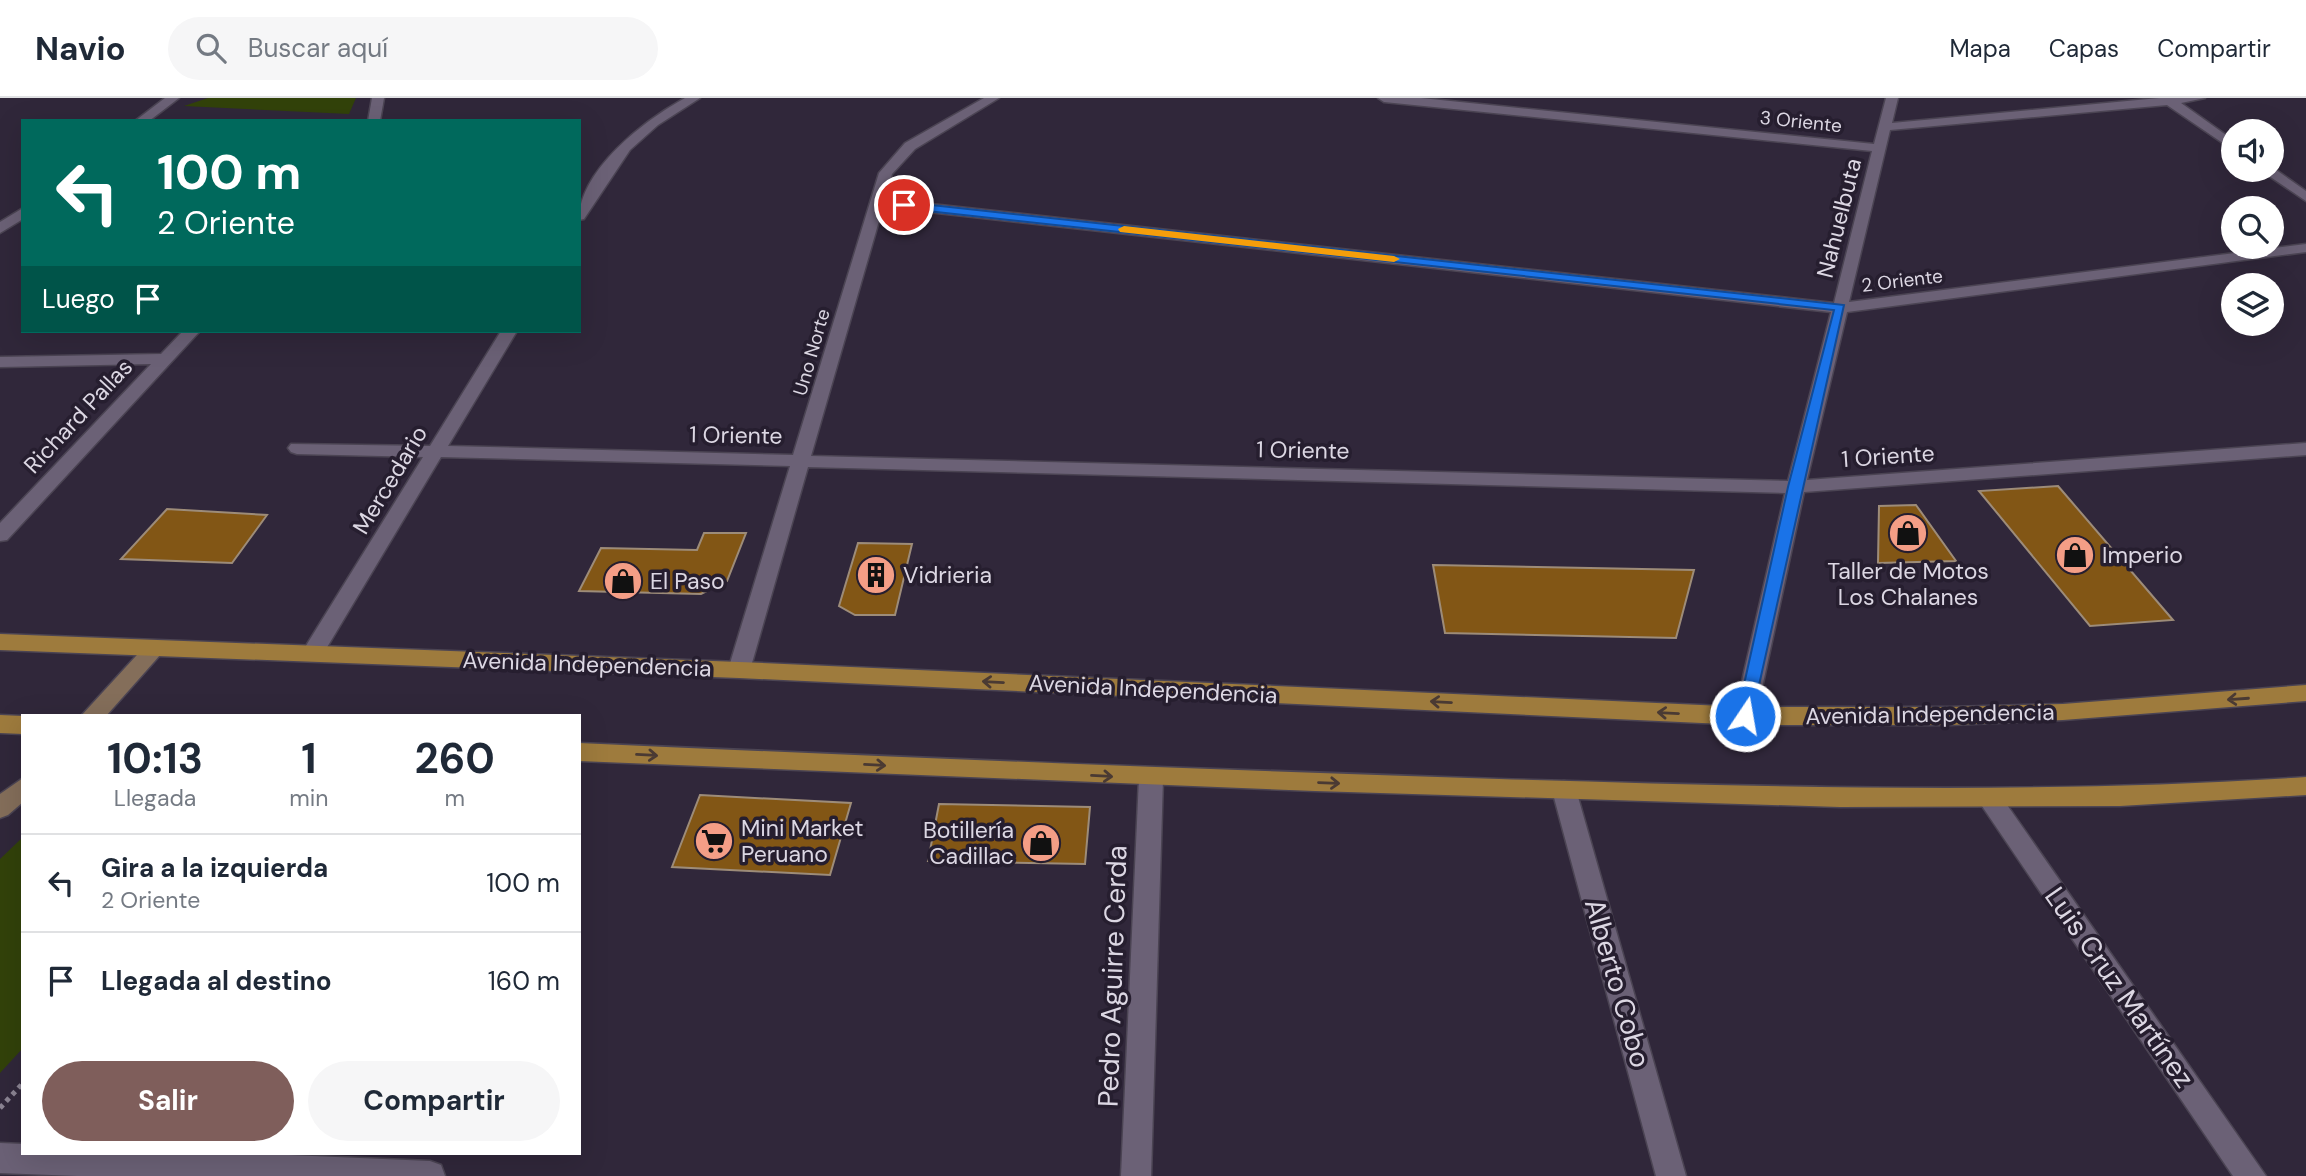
<!DOCTYPE html>
<html lang="es">
<head>
<meta charset="utf-8">
<style>
	:root { --surface:#fff; --page:#f6f6f7; --text:#1f2937; --muted:#747a83; --line:#e0e1e3; --accent:#7f5e5b }
	body { margin:0; font-family:"DM Sans",sans-serif; background:var(--page); color:var(--text); height:100vh; display:flex; flex-direction:column; font-size:26px; white-space:nowrap }
	* { box-sizing:border-box; margin:0 }
	p { font-size:23px; color:var(--muted) }
	.icon { flex:none; width:38px; height:38px; fill:none; stroke:currentColor; stroke-width:2; stroke-linecap:round; stroke-linejoin:round }
	.map { position:relative; flex:1; overflow:hidden }
	.details { position:absolute; left:21px; top:616px; width:560px; height:441px; display:flex; flex-direction:column; background:var(--surface); border-radius:0px; box-shadow:0 7px 28px #0002 }
	.details>* { flex:none }
	.banner { position:absolute; left:21px; top:21px; width:560px; height:214px; border-radius:0px; box-shadow:0 7px 28px #0002; background:#00695c; color:#fff; overflow:hidden }
	.tools { position:absolute; left:2221px; top:21px; display:grid; gap:14px }
	.tools a { display:grid; place-items:center; width:63px; height:63px; border-radius:50%; background:var(--surface); box-shadow:0 7px 28px #0002; font-size:35px }
	.pin { position:absolute; display:grid; place-items:center; width:60px; height:60px; color:#fff; margin:-30px; border:4px solid #fff; border-radius:50%; box-shadow:0 2px 7px #0007 }
	.me { position:absolute; width:77px; margin:-38px; rotate:12deg; stroke-linejoin:round; filter:drop-shadow(0 0 5px #0008) }
	.turn { display:flex; align-items:center; gap:24px; height:147px; padding:0 21px; font-size:32px }
	.turn .icon { width:91px; height:91px; stroke-width:2.5 }
	.turn b { display:block; font-size:49px; line-height:60px }
	.then { display:flex; align-items:center; height:66px; padding:0 21px; background:#0003; gap:14px; font-size:26px }
	.eta { display:flex; justify-content:space-evenly; align-items:center; height:119px; text-align:center }
	.eta b { font-size:42px; font-weight:700; line-height:49px }
	.button { display:flex; gap:14px; margin-top:auto; padding:14px 21px }
	.button a { flex:1; height:80px; border-radius:42px; background:var(--accent); color:#fff; font-size:28px; font-weight:700; line-height:80px; text-align:center }
	.button a+a { background:var(--page); color:var(--text) }
	ul { padding:0; list-style:none }
	li { display:flex; align-items:center; gap:21px; height:98px; padding:0 21px; border-top:2px solid var(--line) }
	li div { flex:1 }
	li b { display:block; font-size:26px }
	li em { font-style:normal }
	header { display:flex; align-items:center; gap:42px; box-sizing:border-box; height:98px; padding:0 35px; background:var(--surface); border-bottom:2px solid var(--line) }
	header strong { font-size:33px }
	nav { display:flex; gap:38px; margin-inline-start:auto; font-size:24px }
	.search { width:490px; height:63px; background:var(--page); display:flex; align-items:center; gap:18px; box-sizing:border-box; padding:0 24px; border-radius:38px; color:var(--muted); font-size:26px }
	.map>svg:first-child { display:block }
	.green { fill:#32420a }
	.building { fill:#825615; stroke:#9d8c79; stroke-width:2 }
	.lines { fill:none; stroke-linecap:round; stroke-linejoin:round }
	.street-casing { stroke:#4b4453; stroke-width:3 }
	.secondary-casing { stroke:#4b4453; stroke-width:3 }
	.primary-casing { stroke:#4b4453; stroke-width:3 }
	.path { stroke:#8b8493; stroke-width:5; stroke-dasharray:4.5 4.5; stroke-linecap:butt }
	.street { fill:#6b6176; fill-rule:evenodd }
	.secondary { fill:#846e5a; fill-rule:evenodd }
	.primary { fill:#9e7b3d; fill-rule:evenodd }
	.oneway { stroke:#4a3a33 }
	.route { fill:#1a73e8; stroke:#114b97; stroke-width:2 }
	.slow { fill:#f59e0b }
	.labels { text-anchor:middle; stroke-width:7; stroke-linejoin:round; paint-order:stroke }
	.far-street-label { font-size:19px; fill:#dcd7e3; stroke:#261e2f }
	.street-label { font-size:23px; fill:#dcd7e3; stroke:#261e2f }
	.poi-label { font-size:23px; fill:#dcd7e3; stroke:#261e2f; text-anchor:start }
	.near-street-label { font-size:28px; fill:#dcd7e3; stroke:#261e2f }
</style>
</head>
<body>
<header>
<strong>Navio</strong>
<div class="search"><svg class="icon" aria-label="search" viewBox="0 0 24 24"><circle cx="10" cy="10" r="6"/><path d="M15 15l6 6"/></svg>Buscar aquí</div>
<nav><a>Mapa</a><a>Capas</a><a>Compartir</a></nav>
</header>
<div class="map">
<svg width="2306" height="1078" viewBox="0 0 2306 1078">
	<rect width="100%" height="100%" fill="#30273a"/>
	<!-- green -->
	<g class="green">
		<polygon points="208,0 356,0 349,16 184,8"/>
		<polygon points="23,739 23,950 0,975 0,761"/>
	</g>
	<!-- building -->
	<g class="building">
		<polygon points="2058,388 2173,522 2090,528 1979,393"/>
		<polygon points="1916,407 1956,463 1878,465 1879,408"/>
		<polygon points="167,411 267,417 232,465 121,461"/>
		<polygon points="704,435 746,435 727,483 701,496 579,493 601,450 697,452"/>
		<polygon points="858,445 912,446 895,517 855,517 839,508"/>
		<polygon points="1433,467 1694,472 1676,540 1445,535"/>
		<polygon points="700,697 851,705 830,777 672,769"/>
		<polygon points="939,706 1090,709 1085,766 928,763"/>
	</g>
	<g class="lines">
		<!-- street casing -->
		<g class="street-casing">
			<g id="street">
				<polygon points="165,0 179,0 149,23 135,23"/>
				<polygon points="372,0 384,0 380,23 368,23"/>
				<path d="M685 0H700L658 27 630 52 584 121 579 122C579 72 645 22 685 0Z"/>
				<path d="M984 0H999L915 51 892 76 885 101 1834 205 1872 53 1384 4 1378 0H1421L1874 46 1886 0H1898L1892 25 2159 0H2205L2181 5 2233 42V52L2167 7 1890 32 1849 204 2306 146V154L1847 214 1807 382 2306 345V357L1804 394 1756 618 1753 624 1745 627 1737 624 1734 618 1785 395 808 369 750 572 747 578H731L728 572 790 368 441 359 320 561H304L301 556 304 551 423 359 297 356 291 354 288 350 291 346 430 348 501 233H517L448 348 793 357 879 75 905 45ZM883 109 1831 214 1788 383 811 358Z"/>
				<polygon points="2272,69 2306,93 2306,103 2260,72 2272,72"/>
				<polygon points="23,110 23,121 0,135 0,124"/>
				<polygon points="183,233 200,233 7,442 0,443 0,425 151,266 0,269 0,259 161,256"/>
				<polygon points="1151,671 1159,673 1163,680 1151,1078 1121,1078 1139,680 1143,673"/>
				<polygon points="1564,683 1572,685 1576,692 1686,1078 1656,1078 1552,692 1556,685"/>
				<polygon points="1990,691 1998,694 2266,1078 2233,1078 1982,708 1978,701 1982,694"/>
				<polygon points="0,1045 23,1046 23,1055 241,1055 430,1063 441,1067 445,1078 77,1078 0,1075"/>
			</g>
		</g>
		<!-- secondary casing -->
		<g class="secondary-casing">
			<g id="secondary">
				<polygon points="154,543 161,546 165,551 161,556 106,618 81,618 147,546"/>
				<polygon points="23,680 23,704 8,717 0,720 0,696"/>
			</g>
		</g>
		<!-- primary casing -->
		<g class="primary-casing">
			<g id="primary">
				<polygon points="0,536 739,564 1745,609 1950,609 2063,606 2306,587 2306,603 2063,622 1950,627 1745,627 739,580 0,552"/>
				<polygon points="0,617 23,618 23,636 0,635"/>
				<path d="M579 645C886 659 1192 671 1499 681 1768 689 2037 697 2306 679V697L2120 708 1840 709 1315 693 579 663Z"/>
			</g>
		</g>
		<!-- path -->
		<polyline class="path" points="0,1010 23,985"/>
		<!-- street -->
		<use href="#street" class="street"/>
		<!-- secondary -->
		<use href="#secondary" class="secondary"/>
		<!-- primary -->
		<use href="#primary" class="primary"/>
	</g>
	<!-- one-way arrows -->
	<defs><path id="oneway-shaft" d="M-6 0H5M1.5-3L5.5 0L1.5 3" fill="none" stroke-width="1.6" stroke-linecap="round" stroke-linejoin="round" transform="scale(1.75)"/></defs>
	<g class="oneway">
		<use href="#oneway-shaft" transform="translate(993 584) rotate(-177)"/>
		<use href="#oneway-shaft" transform="translate(2238 601) rotate(176)"/>
		<use href="#oneway-shaft" transform="translate(1441 604) rotate(-177)"/>
		<use href="#oneway-shaft" transform="translate(1668 615) rotate(-177)"/>
		<use href="#oneway-shaft" transform="translate(647 657) rotate(3)"/>
		<use href="#oneway-shaft" transform="translate(875 667) rotate(3)"/>
		<use href="#oneway-shaft" transform="translate(1102 678) rotate(3)"/>
		<use href="#oneway-shaft" transform="translate(1329 685) rotate(2)"/>
	</g>
	<!-- route -->
	<polygon class="route" points="904,104 1844,207 1751,623 1739,623 1737,618 1788,389 1834,212 900,110 899,107"/>
	<!-- slow -->
	<polygon class="slow" points="1124,128 1394,158 1400,161 1394,164 1120,134 1118,131"/>
	<!-- icons -->
	<defs>
		<g id="shop-disc" transform="scale(2.0125)"><circle r="9.5" fill="#f49e86" stroke="#261e2f"/><path d="M-5-2.5h2.3a2.7 3.5 0 0 1 5.4 0H5L5.5 6h-11ZM-1.5-2.5h3a1.5 2.3 0 0 0-3 0Z" fill="#111"/></g>
		<g id="building-disc" transform="scale(2.0125)"><circle r="9.5" fill="#f49e86" stroke="#261e2f"/><path d="M-4-6H4V6H1V3H-1V6H-4ZM-2.5-4.3h1.7v1.8h-1.7ZM.8-4.3h1.7v1.8H.8ZM-2.5-1h1.7V.8h-1.7ZM.8-1h1.7V.8H.8Z" fill="#111"/></g>
		<g id="supermarket-disc" transform="scale(2.0125)"><circle r="9.5" fill="#f49e86" stroke="#261e2f"/><path d="M-6-5.5h2.5l.6 2H6L4.5 2H-2.5L-4.4-4H-6ZM-1.5 3.2a1.3 1.3 0 1 0 .1 0ZM3 3.2a1.3 1.3 0 1 0 .1 0Z" fill="#111"/></g>
	</defs>
	<g fill-rule="evenodd">
		<use href="#shop-disc" x="1908" y="435"/>
		<use href="#shop-disc" x="2075" y="457"/>
		<use href="#building-disc" x="876" y="477"/>
		<use href="#shop-disc" x="623" y="483"/>
		<use href="#supermarket-disc" x="714" y="743"/>
		<use href="#shop-disc" x="1041" y="745"/>
	</g>
	<g class="labels">
		<!-- far-street labels -->
		<g class="far-street-label">
			<text transform="translate(1801 23) rotate(6)" y="7">3 Oriente</text>
			<text transform="translate(1902 182) rotate(-7)" y="7">2 Oriente</text>
			<text transform="translate(811 254) rotate(-74)" y="7">Uno Norte</text>
		</g>
		<!-- street labels -->
		<g class="street-label">
			<text transform="translate(1839 120) rotate(-76)" y="8">Nahuelbuta</text>
			<text transform="translate(78 318) rotate(-47)" y="8">Richard Pallas</text>
			<text transform="translate(736 337) rotate(1)" y="8">1 Oriente</text>
			<text transform="translate(1303 352) rotate(1)" y="8">1 Oriente</text>
			<text transform="translate(1888 358) rotate(-4)" y="8">1 Oriente</text>
			<text transform="translate(390 382) rotate(-59)" y="8">Mercedario</text>
			<text transform="translate(587 566) rotate(2)" y="8">Avenida Independencia</text>
			<text transform="translate(1153 591) rotate(3)" y="8">Avenida Independencia</text>
			<text transform="translate(1930 616) rotate(-1)" y="8">Avenida Independencia</text>
		</g>
		<!-- poi labels -->
		<g class="poi-label">
			<text x="2102" y="465">Imperio</text>
			<text x="1908" y="481" text-anchor="middle">Taller de Motos<tspan x="1908" dy="26">Los Chalanes</tspan></text>
			<text x="903" y="485">Vidrieria</text>
			<text x="650" y="491">El Paso</text>
			<text x="741" y="738">Mini Market<tspan x="741" dy="26">Peruano</tspan></text>
			<text x="1014" y="740" text-anchor="end">Botillería<tspan x="1014" dy="26">Cadillac</tspan></text>
		</g>
		<!-- near-street labels -->
		<g class="near-street-label">
			<text transform="translate(1112 878) rotate(-88)" y="10">Pedro Aguirre Cerda</text>
			<text transform="translate(1618 885) rotate(74)" y="10">Alberto Cobo</text>
			<text transform="translate(2120 889) rotate(55)" y="10">Luis Cruz Martínez</text>
		</g>
	</g>
</svg>
<div class="tools">
<a><svg class="icon" aria-label="sound" viewBox="0 0 24 24"><path d="M4 9h4l5-4v14l-5-4H4zM17 9q2 3 0 6"/></svg></a>
<a><svg class="icon" aria-label="search" viewBox="0 0 24 24"><circle cx="10" cy="10" r="6"/><path d="M15 15l6 6"/></svg></a>
<a><svg class="icon" aria-label="layers" viewBox="0 0 24 24"><path d="M12 4l9 5-9 5-9-5zM3 14l9 5 9-5"/></svg></a>
</div>
<div class="pin" style="left:904px;top:107px;background:#d93025"><svg class="icon" aria-label="arrive" viewBox="0 0 24 24"><path d="M6 21V4h12l-3 4 3 4H6"/></svg></div>
<svg class="me" style="left:1745px;top:618px" viewBox="-20 -20 40 40"><circle r="17" fill="#1a73e8" stroke="#fff" stroke-width="3"/><path d="M0-11L8 9 0 5-8 9z" fill="#fff"/></svg>
<div class="banner">
<div class="turn"><svg class="icon" aria-label="left" viewBox="0 0 24 24"><path d="M17 20v-9H6M10 6l-5 5 5 5"/></svg><div><b>100 m</b>2 Oriente</div></div>
<div class="then">Luego<svg class="icon" aria-label="arrive" viewBox="0 0 24 24"><path d="M6 21V4h12l-3 4 3 4H6"/></svg></div>
</div>
<section class="details">
<div class="eta">
<div><b>10:13</b><p>Llegada</p></div>
<div><b>1</b><p>min</p></div>
<div><b>260</b><p>m</p></div>
</div>
<ul>
<li><svg class="icon" aria-label="left" viewBox="0 0 24 24"><path d="M17 20v-9H6M10 6l-5 5 5 5"/></svg><div><b>Gira a la izquierda</b><p>2 Oriente</p></div><em>100 m</em></li>
<li><svg class="icon" aria-label="arrive" viewBox="0 0 24 24"><path d="M6 21V4h12l-3 4 3 4H6"/></svg><div><b>Llegada al destino</b></div><em>160 m</em></li>
</ul>
<div class="button"><a>Salir</a><a>Compartir</a></div>
</section>
</div>
</body>
</html>
